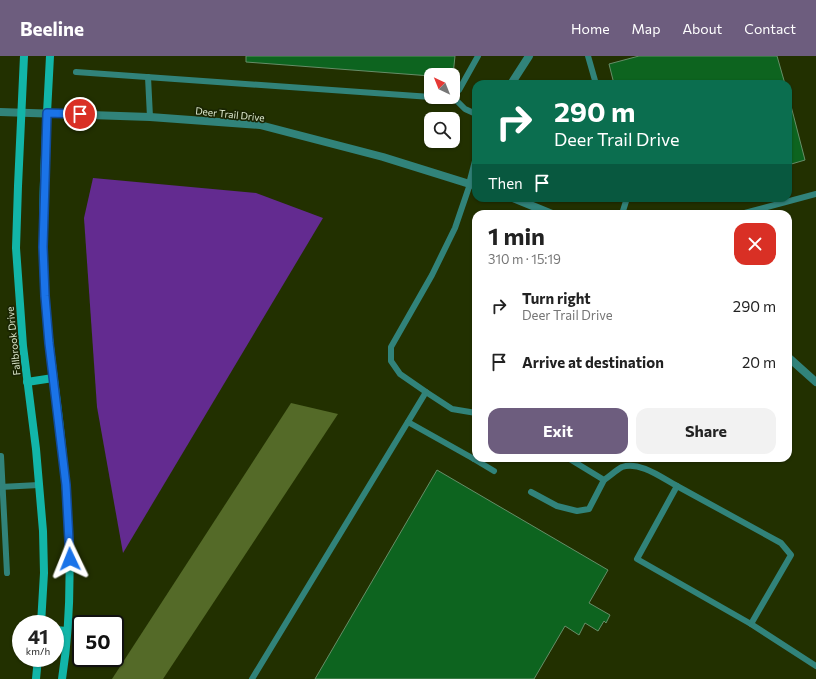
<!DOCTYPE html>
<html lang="en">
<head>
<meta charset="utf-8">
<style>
	:root { --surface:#fff; --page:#f2f2f2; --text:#222; --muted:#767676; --accent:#6d5d7e }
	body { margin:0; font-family:Commissioner,sans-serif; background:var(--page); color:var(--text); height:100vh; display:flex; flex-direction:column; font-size:15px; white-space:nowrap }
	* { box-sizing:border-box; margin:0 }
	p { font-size:13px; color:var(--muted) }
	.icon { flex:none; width:22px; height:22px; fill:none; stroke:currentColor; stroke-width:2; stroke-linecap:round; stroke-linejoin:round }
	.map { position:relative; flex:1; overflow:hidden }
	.drawer { position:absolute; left:472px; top:154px; width:320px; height:252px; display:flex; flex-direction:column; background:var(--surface); border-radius:12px; box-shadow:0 1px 3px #0004 }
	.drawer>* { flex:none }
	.banner { position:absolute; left:472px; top:24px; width:320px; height:122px; border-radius:12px; box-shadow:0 1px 3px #0004; background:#0b6e4f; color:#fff; overflow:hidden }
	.needle { width:26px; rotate:317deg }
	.tools { position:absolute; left:424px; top:12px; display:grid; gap:8px }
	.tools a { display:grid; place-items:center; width:36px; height:36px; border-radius:8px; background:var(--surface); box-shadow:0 1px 3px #0004; font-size:20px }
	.speed { position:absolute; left:12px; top:559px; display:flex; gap:8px; font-size:20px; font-weight:700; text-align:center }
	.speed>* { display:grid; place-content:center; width:52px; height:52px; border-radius:50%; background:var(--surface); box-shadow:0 1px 3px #0004; line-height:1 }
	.speed small { font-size:10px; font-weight:400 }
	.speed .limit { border:2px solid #111; border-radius:6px; background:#fff; color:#111 }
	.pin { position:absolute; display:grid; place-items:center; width:34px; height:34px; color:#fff; margin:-17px; border:2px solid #fff; border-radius:50%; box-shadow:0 1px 4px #0007 }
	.me { position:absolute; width:44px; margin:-22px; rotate:358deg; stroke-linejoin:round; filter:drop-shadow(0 0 3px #0008) }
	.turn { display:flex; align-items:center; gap:14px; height:84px; padding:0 16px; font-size:18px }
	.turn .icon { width:52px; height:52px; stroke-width:2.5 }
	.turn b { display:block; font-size:28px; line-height:34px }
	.then { display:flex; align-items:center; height:38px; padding:0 16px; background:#0003; gap:8px; font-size:15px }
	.round { display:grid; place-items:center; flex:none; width:42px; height:42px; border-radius:12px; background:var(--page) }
	.head { display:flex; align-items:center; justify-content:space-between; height:68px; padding:0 16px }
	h1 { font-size:24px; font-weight:700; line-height:30px }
	.cta { display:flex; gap:8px; margin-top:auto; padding:8px 16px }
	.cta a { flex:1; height:46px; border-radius:12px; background:var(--accent); color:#fff; font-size:16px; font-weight:700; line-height:46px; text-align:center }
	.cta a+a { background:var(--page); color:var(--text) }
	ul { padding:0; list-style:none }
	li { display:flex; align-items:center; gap:12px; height:56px; padding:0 16px }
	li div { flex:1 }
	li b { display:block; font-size:15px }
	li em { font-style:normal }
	header { display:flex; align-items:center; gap:24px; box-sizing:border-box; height:56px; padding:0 20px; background:var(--accent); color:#fff }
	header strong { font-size:19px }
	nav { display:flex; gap:22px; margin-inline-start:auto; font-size:14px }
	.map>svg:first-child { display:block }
	.forest { fill:#546a28 }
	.water { fill:#632b90 }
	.building { fill:#0d641f; stroke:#668e68 }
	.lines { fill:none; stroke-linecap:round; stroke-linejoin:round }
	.service { stroke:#31837a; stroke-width:6 }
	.minor { stroke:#31837a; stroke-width:8 }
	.tertiary { stroke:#31837a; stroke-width:8 }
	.secondary { stroke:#12b5a8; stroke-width:8 }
	.route-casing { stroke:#114b97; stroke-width:10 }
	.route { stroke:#1a73e8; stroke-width:7 }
	.labels { text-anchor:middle; stroke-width:3.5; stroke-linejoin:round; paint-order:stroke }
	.street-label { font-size:10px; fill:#dee9cf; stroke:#1a2502 }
</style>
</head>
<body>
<header>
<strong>Beeline</strong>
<nav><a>Home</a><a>Map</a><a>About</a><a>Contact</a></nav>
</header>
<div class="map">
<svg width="816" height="623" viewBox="0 0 816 623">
	<rect width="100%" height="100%" fill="#223000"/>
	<!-- forest -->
	<polygon class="forest" points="291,347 338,358 163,623 112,623"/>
	<!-- water -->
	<polygon class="water" points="93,122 256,137 323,162 123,497 97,351 84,162"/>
	<!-- building -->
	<g class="building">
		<polygon points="246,0 455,0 453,19 431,20 246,6"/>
		<polygon points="639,0 777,0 785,28 614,28 609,8"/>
		<polygon points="788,50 791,50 805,104 788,109"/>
		<polygon points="437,414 608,514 589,547 610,559 606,567 604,565 598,575 585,567 579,579 565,570 534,623 315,623"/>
	</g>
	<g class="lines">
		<!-- service -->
		<g class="service">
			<polyline points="588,0 596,28"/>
			<polyline points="76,16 431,41"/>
			<polyline points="148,21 150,61"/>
			<polyline points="453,39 459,34 478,0"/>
			<polyline points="435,41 448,41"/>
			<polyline points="453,41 465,53 476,58"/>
			<polyline points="622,158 627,142"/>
			<polyline points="741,158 816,138"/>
			<polyline points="426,336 400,318 391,305 391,291 432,219 455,172 470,128"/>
			<polyline points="408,366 474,403 476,400"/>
			<polyline points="1,400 7,517"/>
			<path d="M568 402 604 424C610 420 616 414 622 411 640 405 662 422 677 430L637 503 751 568 816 610"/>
			<polyline points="474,403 494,415"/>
			<polyline points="677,430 781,487 791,499 751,568"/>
			<polyline points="0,431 39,429"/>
			<polyline points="531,436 557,450 577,455 589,453 604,424"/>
			<polyline points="252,623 426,336 452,353 476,357"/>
		</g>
		<!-- minor -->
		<g class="minor">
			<polyline points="511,28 529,0"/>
			<polyline points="470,128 476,105"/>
		</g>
		<!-- tertiary -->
		<g class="tertiary">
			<polyline points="0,56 150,61 260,69 383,101 476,130"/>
			<polyline points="513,142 552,158"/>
			<polyline points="788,301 816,326"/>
		</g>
		<!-- secondary -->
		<g class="secondary">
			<polyline points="24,0 18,130 16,192 23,290 36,393 43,475 44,517 41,568"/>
			<path d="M50 0C46 80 40 161 45 242 49 292 57 341 62 391 70 468 74 546 62 623"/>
			<polyline points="27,326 53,322"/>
			<polyline points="55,574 67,575"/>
			<polyline points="36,623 38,602"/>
		</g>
	</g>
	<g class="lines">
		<!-- route casing -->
		<g class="route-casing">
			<polyline id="route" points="70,503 66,429 49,287 45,240 43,191 47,57 80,58"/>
		</g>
		<!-- route -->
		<use href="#route" class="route"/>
	</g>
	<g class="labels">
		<!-- street labels -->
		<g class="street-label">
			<text transform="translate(230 58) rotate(6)" y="4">Deer Trail Drive</text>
			<text transform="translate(13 285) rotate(-96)" y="4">Fallbrook Drive</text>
		</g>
	</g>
</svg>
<div class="tools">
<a><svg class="needle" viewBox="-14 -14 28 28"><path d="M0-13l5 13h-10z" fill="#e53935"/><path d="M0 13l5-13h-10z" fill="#767676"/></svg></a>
<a><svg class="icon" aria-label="search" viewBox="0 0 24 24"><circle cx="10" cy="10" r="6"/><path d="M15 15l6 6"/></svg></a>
</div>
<div class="speed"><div>41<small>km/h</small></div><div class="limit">50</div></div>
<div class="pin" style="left:80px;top:58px;background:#d93025"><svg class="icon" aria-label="arrive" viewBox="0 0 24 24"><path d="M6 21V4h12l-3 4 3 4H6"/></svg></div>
<svg class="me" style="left:70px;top:503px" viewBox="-20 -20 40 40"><path d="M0-17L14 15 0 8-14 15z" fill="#1a73e8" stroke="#fff" stroke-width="4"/></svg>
<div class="banner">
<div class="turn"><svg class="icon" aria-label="right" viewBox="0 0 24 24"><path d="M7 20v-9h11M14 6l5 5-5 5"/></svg><div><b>290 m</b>Deer Trail Drive</div></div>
<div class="then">Then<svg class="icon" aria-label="arrive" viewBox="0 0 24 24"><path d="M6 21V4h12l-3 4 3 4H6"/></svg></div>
</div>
<section class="drawer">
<div class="head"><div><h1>1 min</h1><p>310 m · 15:19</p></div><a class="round" style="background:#d93025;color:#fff"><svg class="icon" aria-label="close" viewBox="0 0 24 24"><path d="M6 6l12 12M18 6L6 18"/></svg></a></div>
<ul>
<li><svg class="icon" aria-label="right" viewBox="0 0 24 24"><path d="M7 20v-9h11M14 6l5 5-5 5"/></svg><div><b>Turn right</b><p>Deer Trail Drive</p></div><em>290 m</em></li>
<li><svg class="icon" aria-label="arrive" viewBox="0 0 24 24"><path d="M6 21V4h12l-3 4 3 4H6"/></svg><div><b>Arrive at destination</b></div><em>20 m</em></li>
</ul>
<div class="cta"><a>Exit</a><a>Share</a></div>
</section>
</div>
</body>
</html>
